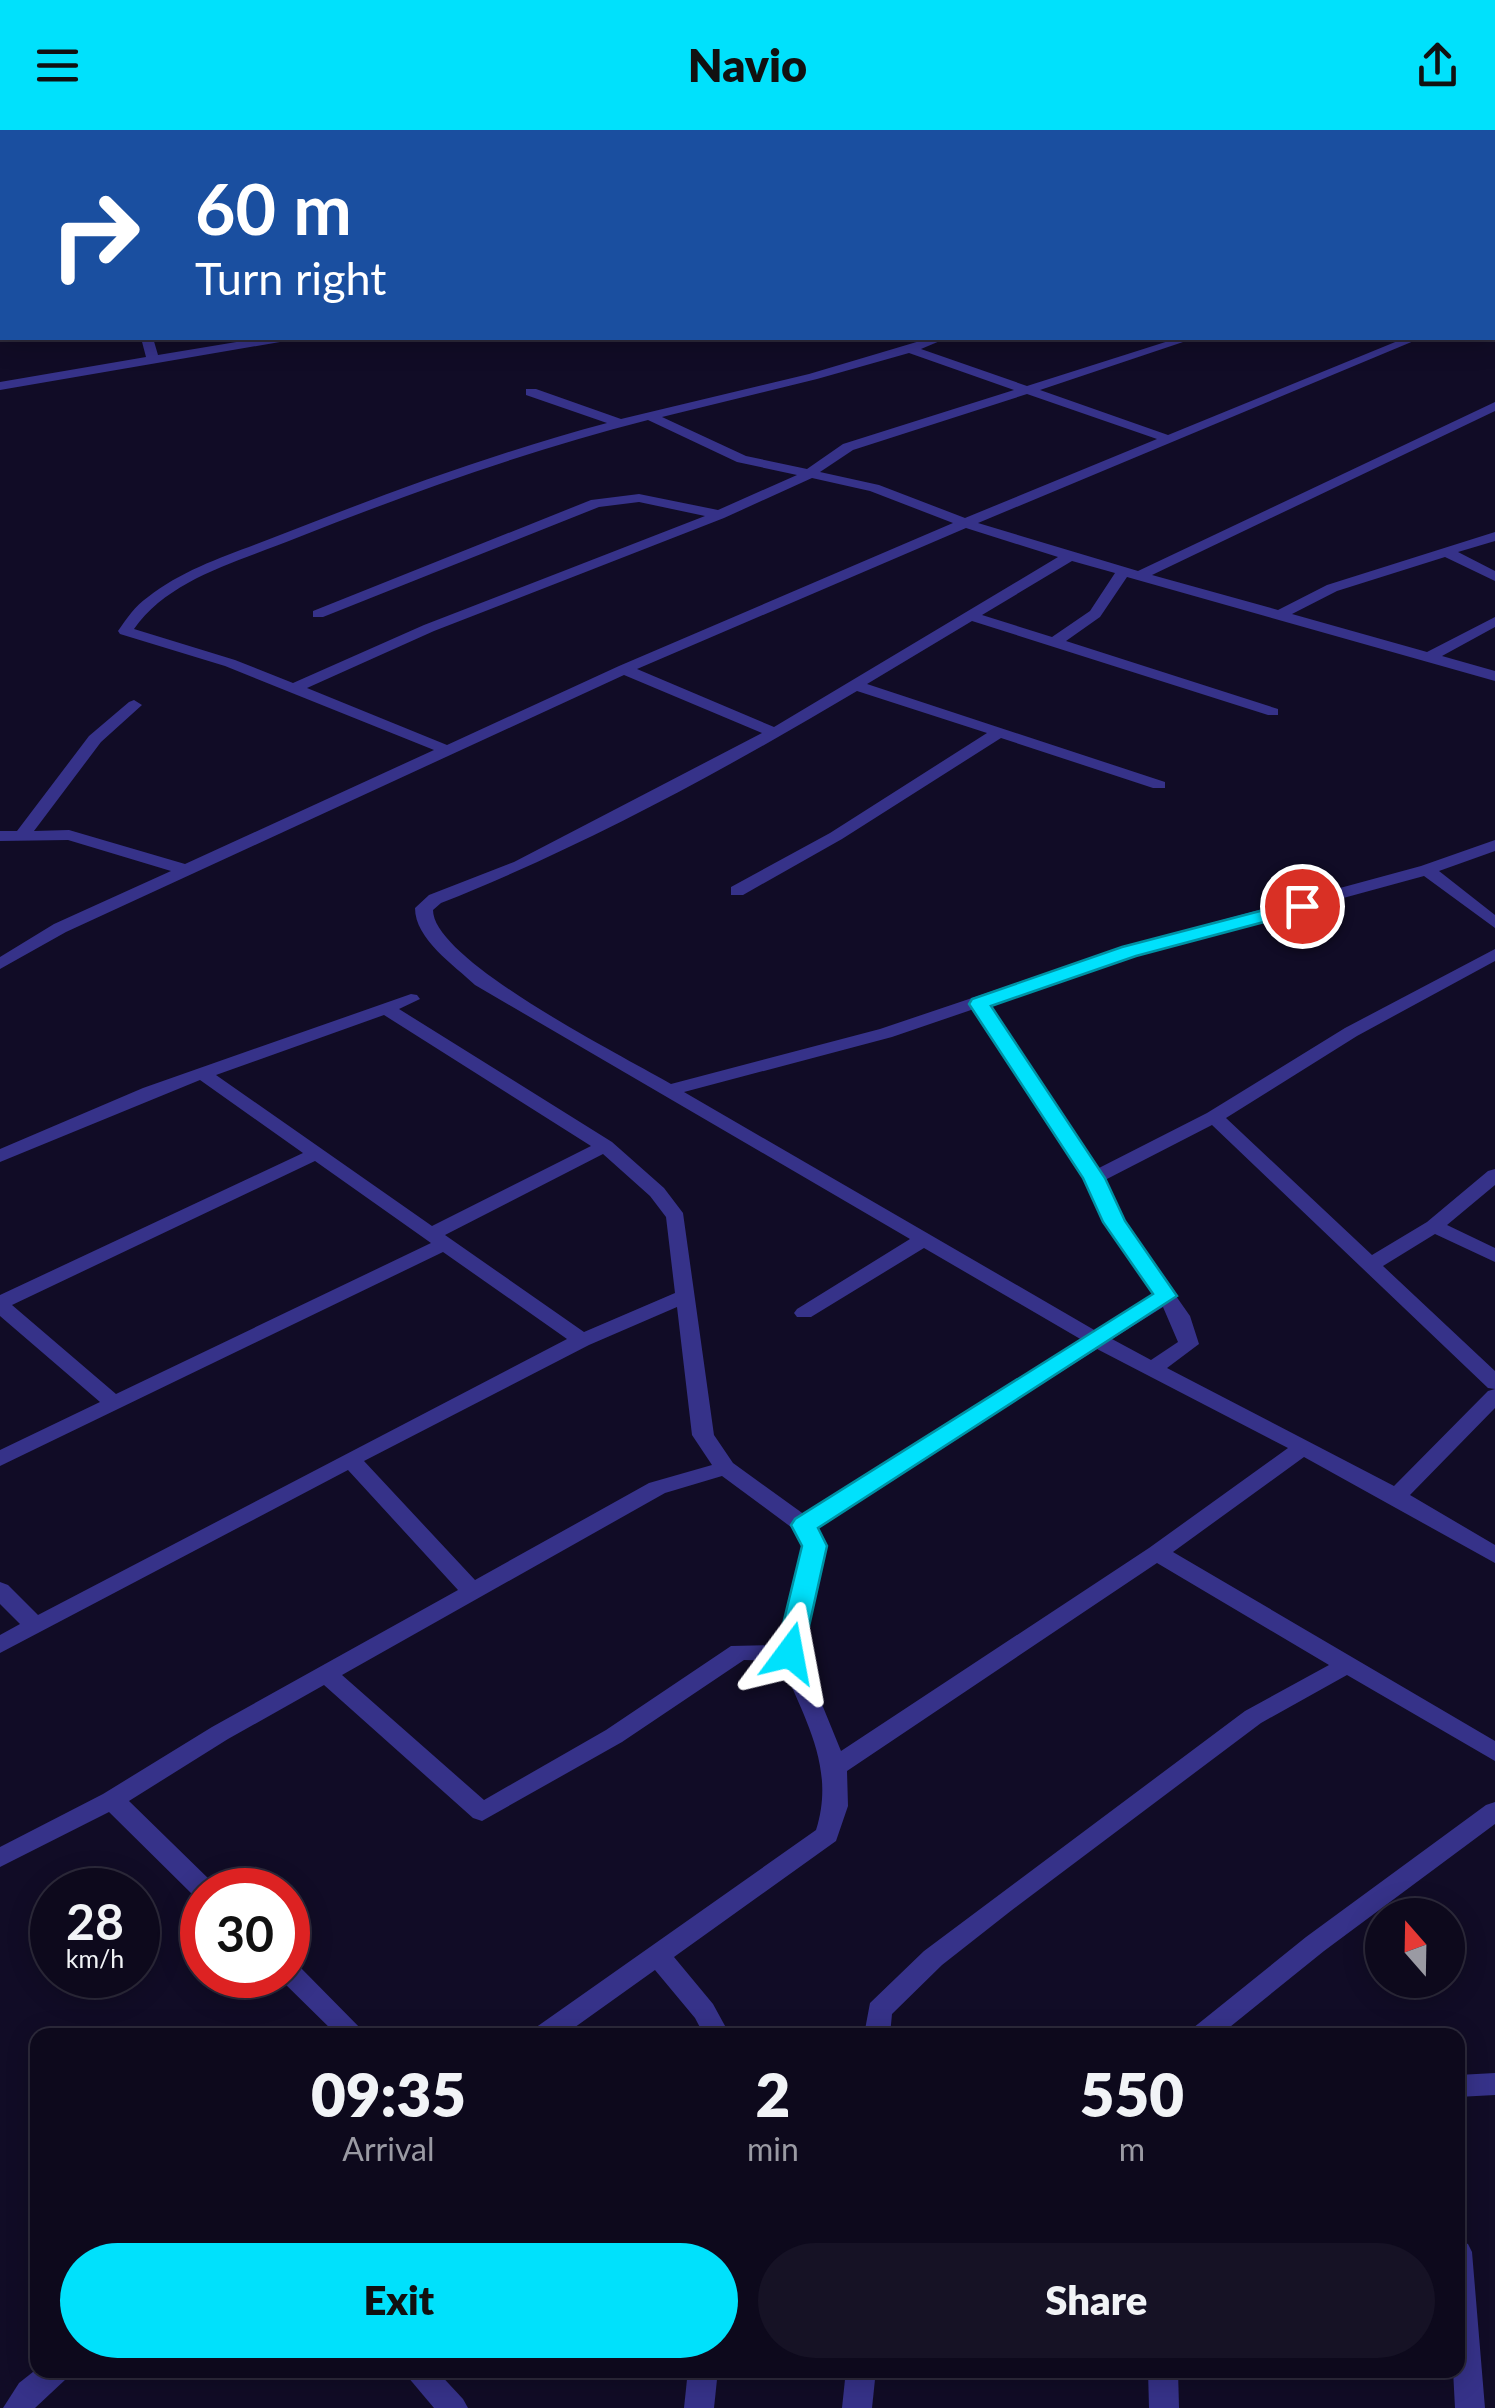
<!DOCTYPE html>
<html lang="en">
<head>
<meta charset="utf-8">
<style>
	:root { --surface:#0d091c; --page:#161225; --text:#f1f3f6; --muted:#9a9aa3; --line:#2d2a3b; --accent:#00e1fc }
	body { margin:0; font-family:Lato,sans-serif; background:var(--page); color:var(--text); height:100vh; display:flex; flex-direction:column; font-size:38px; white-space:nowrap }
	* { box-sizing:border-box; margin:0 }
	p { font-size:32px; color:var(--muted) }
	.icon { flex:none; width:55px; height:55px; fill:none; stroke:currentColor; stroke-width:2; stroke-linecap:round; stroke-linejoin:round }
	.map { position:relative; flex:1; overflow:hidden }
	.details { position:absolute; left:30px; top:1898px; width:1435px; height:350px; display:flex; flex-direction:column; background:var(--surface); border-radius:20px; box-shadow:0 5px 25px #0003,0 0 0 2px var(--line) }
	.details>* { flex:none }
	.banner { position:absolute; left:0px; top:0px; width:1495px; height:210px; box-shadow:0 5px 25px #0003,0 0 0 2px var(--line); background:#1a4fa0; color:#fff; overflow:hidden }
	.needle { width:65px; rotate:340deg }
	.tools { position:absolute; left:1365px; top:1768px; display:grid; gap:20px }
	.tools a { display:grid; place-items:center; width:100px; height:100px; border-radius:50%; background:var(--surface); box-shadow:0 5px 25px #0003,0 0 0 2px var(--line); font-size:50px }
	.speed { position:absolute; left:30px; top:1738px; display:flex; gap:20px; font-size:50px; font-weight:700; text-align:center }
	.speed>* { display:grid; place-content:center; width:130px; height:130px; border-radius:50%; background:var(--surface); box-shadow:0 5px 25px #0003,0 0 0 2px var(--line); line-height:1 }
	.speed small { font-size:25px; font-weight:400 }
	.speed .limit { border:15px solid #d22; background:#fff; color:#111 }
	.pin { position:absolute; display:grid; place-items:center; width:85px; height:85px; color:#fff; margin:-42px; border:5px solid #fff; border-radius:50%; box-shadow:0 2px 10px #0007 }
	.me { position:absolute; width:110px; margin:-55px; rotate:13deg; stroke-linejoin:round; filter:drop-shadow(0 0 8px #0008) }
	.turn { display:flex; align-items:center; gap:35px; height:210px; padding:0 30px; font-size:45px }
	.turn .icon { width:130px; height:130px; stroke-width:2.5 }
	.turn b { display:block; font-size:70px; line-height:85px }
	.eta { display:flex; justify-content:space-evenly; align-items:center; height:170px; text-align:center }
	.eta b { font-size:60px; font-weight:800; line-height:70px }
	.action { display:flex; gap:20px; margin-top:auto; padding:20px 30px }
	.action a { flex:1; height:115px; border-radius:60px; background:var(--accent); color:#111; font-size:40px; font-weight:800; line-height:115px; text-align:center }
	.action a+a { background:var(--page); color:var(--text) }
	header { display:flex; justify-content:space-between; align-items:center; height:130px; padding:0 30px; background:var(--accent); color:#111; font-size:45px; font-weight:800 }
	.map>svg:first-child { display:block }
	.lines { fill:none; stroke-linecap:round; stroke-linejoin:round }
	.minor { fill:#363289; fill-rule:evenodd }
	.major { stroke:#c158ff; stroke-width:25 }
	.route { fill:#00e1fc; stroke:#0092a4; stroke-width:2.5 }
</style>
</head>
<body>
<header><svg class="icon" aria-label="menu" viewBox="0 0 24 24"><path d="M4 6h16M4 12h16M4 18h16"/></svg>Navio<svg class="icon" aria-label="share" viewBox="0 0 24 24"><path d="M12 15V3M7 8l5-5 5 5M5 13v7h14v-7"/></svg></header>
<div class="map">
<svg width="1495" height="2278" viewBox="0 0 1495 2278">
	<rect width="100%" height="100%" fill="#110c26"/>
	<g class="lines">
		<!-- minor -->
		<g class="minor">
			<rect x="131" y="0" width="10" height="2"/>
			<rect x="481" y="0" width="10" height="2"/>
			<polygon points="814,0 824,0 825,2 815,2"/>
			<polygon points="1031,0 1043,0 1044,2 1033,2"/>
			<polygon points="1337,0 1349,0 1350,2 1339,2"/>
			<polygon points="1454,0 1470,0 1471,2 1456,2"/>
			<polygon points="1492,9 1495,10 1495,16 1492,16"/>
			<polygon points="1492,87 1495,87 1492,94"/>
			<polygon points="1495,171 1495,179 1492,180 1492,172"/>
			<polygon points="141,208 153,208 158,225 261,208 286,208 280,212 0,260 0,252 146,227"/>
			<path d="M930 208H947L921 219 1027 256 1178 208H1195L1040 260 1168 305 1405 208H1421L978 393 1138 441 1495 272V281L1152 445 1278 480 1327 455 1495 402V411L1458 422 1495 441V451L1445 427 1337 461 1292 484 1427 522 1495 487V497L1442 526 1495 541V551L1127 447 1100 487 1066 511 1278 579V585H1268L972 491 867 554 1165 652V658H1153L1001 608 842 709 743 765H731V757L830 703 987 603 857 561C724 640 585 716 441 773L433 780C433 831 625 927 671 954L880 899 1123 817 1421 736 1495 710V721L1439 741 1495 785V798L1424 746 1135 825 988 874 1097 1039 1207 983 1345 898 1495 819V831L1357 906 1226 988 1372 1125 1427 1092 1488 1041 1495 1039V1055L1447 1095 1495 1118V1132L1435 1104 1383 1136 1495 1241V1278L1410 1365 1495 1415V1433L1304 1327 1173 1422 1495 1611V1631L1347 1545 1261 1593 1012 1780 942 1835 892 1884 890 1905H864L870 1873 924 1821 1245 1581 1329 1535 1157 1433 847 1641 848 1676 836 1711 674 1827 713 1874 730 1905H704L695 1888 655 1840 564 1905H531L535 1898 816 1700C836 1637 804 1589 781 1531L744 1530 622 1612 482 1691 473 1688 324 1555 228 1609 129 1671 213 1753 217 1760H202V1769L195 1767 109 1682 0 1737V1717L103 1664 212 1597 458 1460 348 1340 0 1523V1505L20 1494 0 1474V1452L8 1455 38 1485 567 1209 443 1122 0 1336V1320L100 1272 0 1186V1165L303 1023 200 950 0 1032V1019L143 958 411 864 417 865 420 869 399 879 612 1012 664 1058 683 1083 714 1305 733 1333 805 1385 1082 1210 924 1118 811 1187H797L794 1183 797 1179 910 1109 475 855C454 835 415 809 415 778L429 765 514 732 762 603 624 545 66 802 0 839V827L54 794 171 741 68 710 0 711V701H17L89 606 129 572 134 570 142 575 101 612 34 701 69 700 185 734 434 620 225 536 120 504 118 501C127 488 135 476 148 467 186 437 235 423 280 405 387 363 495 323 607 293L526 265V259H536L621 289 809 244ZM909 223 1014 260 843 314 807 339 746 326 662 287 817 249ZM1027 264 1157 309 965 388 879 355 820 342 853 320ZM648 290 737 332 797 345 718 380 639 364 591 370 313 481V487H323L599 377 639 372 705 386 424 495 293 553 235 530 134 499C170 447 244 430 299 407 413 362 530 320 648 290ZM812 348 870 361 953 393 619 536 447 615 307 558 434 501 724 388ZM966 398 1058 427 774 597 637 539ZM1072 431 1115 443 1090 481 1052 507 982 485ZM974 879 1084 1048 1104 1092 1155 1164 1096 1201 684 962 892 907ZM384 885 591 1016 432 1096 216 945ZM1212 995 1488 1258 1495 1259 1488 1261 1394 1356 1167 1238 1199 1214 1190 1186 1124 1092 1105 1050ZM603 1024 650 1066 666 1087 675 1163 584 1202 445 1105ZM315 1031 431 1113 116 1264 12 1175ZM677 1177 692 1305 712 1335 649 1353 475 1450 364 1331 589 1215ZM1163 1177 1178 1212 1151 1230 1112 1209ZM1097 1219 1288 1318 1149 1418 841 1621 801 1523 826 1416 816 1397ZM722 1346 795 1400 804 1416 779 1515 731 1516 606 1600 484 1670 342 1545 665 1363Z"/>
			<polygon points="1495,1672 1495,1694 1324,1821 1220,1905 1189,1905 1193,1898 1306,1807 1486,1675"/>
			<polygon points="288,1831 297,1834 367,1905 337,1905 279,1848 277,1845 288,1845"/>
			<polygon points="1495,1943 1495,1965 1458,1967 1458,1945"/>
			<polygon points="1458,2110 1468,2114 1472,2122 1485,2278 1455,2278 1453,2240 1458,2240"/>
			<polygon points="38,2238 71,2240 66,2249 35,2278 3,2278 19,2253"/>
			<polygon points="402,2240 436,2240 463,2269 468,2278 434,2278"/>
			<polygon points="688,2240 718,2240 714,2278 684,2278"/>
			<polygon points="846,2240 876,2240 872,2278 842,2278"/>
			<polygon points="1148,2240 1178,2240 1179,2278 1149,2278"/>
		</g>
		<!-- major -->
		<g class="major">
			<polyline points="109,2 115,0"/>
			<polyline points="0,159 2,157"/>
		</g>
	</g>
	<!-- route -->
	<polygon class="route" points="1302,770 1312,776 1309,780 1136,826 991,876 1105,1048 1125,1091 1177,1166 818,1398 827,1416 803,1523 799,1530 780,1530 776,1523 802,1416 791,1395 795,1389 1153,1164 1103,1092 1083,1048 969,874 972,869 1122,817"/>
</svg>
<div class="tools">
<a><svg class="needle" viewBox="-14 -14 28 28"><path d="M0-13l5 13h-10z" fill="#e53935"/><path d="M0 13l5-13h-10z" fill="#9a9aa3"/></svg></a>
</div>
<div class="speed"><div>28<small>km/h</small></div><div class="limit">30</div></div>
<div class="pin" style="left:1302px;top:776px;background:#d93025"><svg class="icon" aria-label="arrive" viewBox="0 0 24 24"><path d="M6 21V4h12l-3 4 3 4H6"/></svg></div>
<svg class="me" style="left:790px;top:1523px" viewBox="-20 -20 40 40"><path d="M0-17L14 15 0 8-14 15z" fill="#00e1fc" stroke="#fff" stroke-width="4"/></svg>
<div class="banner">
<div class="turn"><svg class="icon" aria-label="right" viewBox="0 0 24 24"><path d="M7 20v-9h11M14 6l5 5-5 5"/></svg><div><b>60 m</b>Turn right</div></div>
</div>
<section class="details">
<div class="eta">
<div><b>09:35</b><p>Arrival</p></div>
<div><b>2</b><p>min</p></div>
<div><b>550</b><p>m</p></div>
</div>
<div class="action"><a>Exit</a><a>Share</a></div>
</section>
</div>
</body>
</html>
